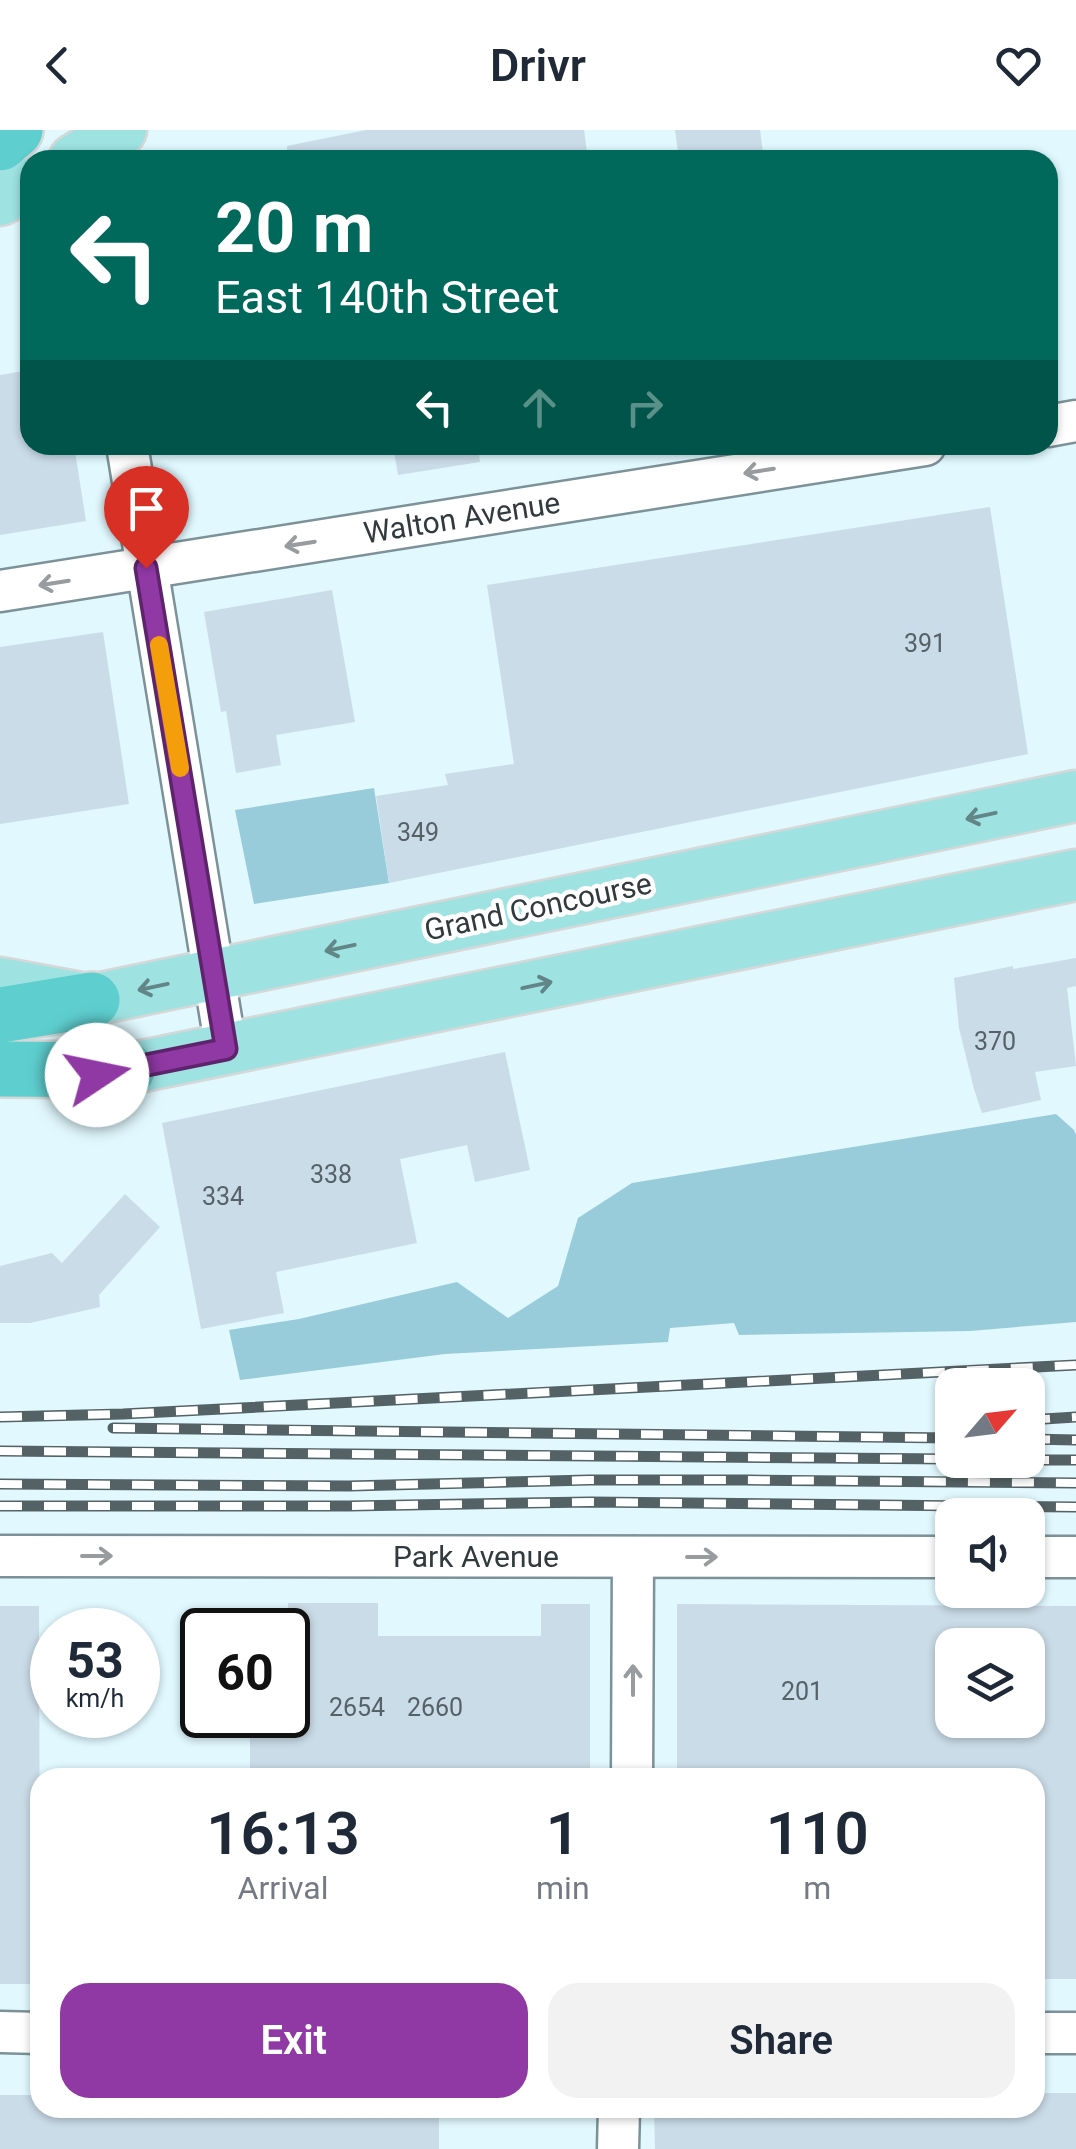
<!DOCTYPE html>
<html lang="en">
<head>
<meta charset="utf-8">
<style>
	:root { --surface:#fff; --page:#f2f2f3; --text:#1f2937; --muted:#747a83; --accent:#9038a4 }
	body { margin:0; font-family:Roboto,sans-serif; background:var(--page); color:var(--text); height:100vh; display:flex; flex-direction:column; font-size:38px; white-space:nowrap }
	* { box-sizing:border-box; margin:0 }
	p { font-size:32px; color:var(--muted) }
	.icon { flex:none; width:55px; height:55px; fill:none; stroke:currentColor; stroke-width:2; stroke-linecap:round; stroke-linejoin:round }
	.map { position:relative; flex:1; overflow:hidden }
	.side { position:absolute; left:30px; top:1638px; width:1015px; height:350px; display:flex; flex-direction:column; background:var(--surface); border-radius:30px; box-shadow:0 2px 8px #0004 }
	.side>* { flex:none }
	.banner { position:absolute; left:20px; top:20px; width:1038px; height:305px; border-radius:30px; box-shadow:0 2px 8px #0004; background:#00695c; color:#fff; overflow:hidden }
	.needle { width:65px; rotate:62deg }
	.tools { position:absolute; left:935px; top:1238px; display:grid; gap:20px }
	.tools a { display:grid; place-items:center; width:110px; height:110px; border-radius:20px; background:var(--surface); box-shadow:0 2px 8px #0004; font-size:50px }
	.speed { position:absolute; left:30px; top:1478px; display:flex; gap:20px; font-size:50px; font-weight:700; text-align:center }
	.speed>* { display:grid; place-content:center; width:130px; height:130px; border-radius:50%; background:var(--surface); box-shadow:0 2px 8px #0004; line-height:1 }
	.speed small { font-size:25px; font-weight:400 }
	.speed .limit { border:5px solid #111; border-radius:15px; background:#fff; color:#111 }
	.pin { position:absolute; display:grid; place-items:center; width:85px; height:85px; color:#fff; margin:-102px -42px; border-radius:50% 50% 50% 0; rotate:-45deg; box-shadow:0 0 10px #0007 }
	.pin .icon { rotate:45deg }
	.me { position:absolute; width:110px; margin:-55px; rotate:79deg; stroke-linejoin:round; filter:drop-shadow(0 0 8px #0008) }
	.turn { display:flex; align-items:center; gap:35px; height:210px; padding:0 30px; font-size:45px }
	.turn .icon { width:130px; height:130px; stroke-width:2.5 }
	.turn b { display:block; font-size:70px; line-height:85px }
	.lanes { display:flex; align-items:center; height:95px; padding:0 30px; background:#0003; justify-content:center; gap:50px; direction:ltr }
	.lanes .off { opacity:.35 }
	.eta { display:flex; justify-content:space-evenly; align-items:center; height:170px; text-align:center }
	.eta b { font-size:60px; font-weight:600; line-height:70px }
	.primary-button { display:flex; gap:20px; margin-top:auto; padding:20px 30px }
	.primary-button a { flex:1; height:115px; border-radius:30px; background:var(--accent); color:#fff; font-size:40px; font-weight:600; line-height:115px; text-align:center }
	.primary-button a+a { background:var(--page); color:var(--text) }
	header { display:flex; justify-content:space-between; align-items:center; height:130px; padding:0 30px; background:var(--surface); font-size:45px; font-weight:600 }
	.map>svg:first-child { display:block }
	.green { fill:#98ccda }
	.building { fill:#cadce8; fill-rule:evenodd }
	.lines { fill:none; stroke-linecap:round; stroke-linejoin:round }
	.minor-casing { stroke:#7c9298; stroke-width:45 }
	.major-casing { stroke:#d6d8d8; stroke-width:55 }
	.highway-casing { stroke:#d6d8d8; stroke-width:60 }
	.minor { stroke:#fff; stroke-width:40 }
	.major { stroke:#9ee2e2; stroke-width:50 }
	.highway { stroke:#5ececf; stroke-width:55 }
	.rail-casing { stroke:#556265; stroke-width:11 }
	.rail { stroke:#fff; stroke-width:8; stroke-dasharray:22; stroke-linecap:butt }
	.oneway { stroke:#989c9e }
	.oneway2 { stroke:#628687 }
	.route-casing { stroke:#5e246b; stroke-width:25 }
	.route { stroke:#9038a4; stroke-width:18 }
	.slow { stroke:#f59e0b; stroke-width:18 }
	.labels { text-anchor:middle; stroke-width:9; stroke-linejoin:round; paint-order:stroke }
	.number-label { font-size:25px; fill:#576268 }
	.street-label { font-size:30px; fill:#313a3d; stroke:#fff }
</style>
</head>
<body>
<header><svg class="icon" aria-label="back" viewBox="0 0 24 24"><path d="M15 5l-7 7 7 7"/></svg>Drivr<svg class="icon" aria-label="heart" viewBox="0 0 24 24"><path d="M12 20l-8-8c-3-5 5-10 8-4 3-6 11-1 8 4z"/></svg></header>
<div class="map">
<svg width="1076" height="2019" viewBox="0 0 1076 2019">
	<rect width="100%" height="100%" fill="#e0f8fe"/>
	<!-- green -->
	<g class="green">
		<polygon points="374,658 389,753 254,774 235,680"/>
		<polygon points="1056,984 1074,1000 1076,1005 1076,1192 970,1201 739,1205 734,1193 670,1198 668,1212 445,1224 240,1250 229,1200 299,1189 457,1152 508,1188 558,1156 578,1088 632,1053"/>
	</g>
	<!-- building -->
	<g class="building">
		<polygon points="366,0 584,0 588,30 288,30 287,16"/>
		<polygon points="675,0 760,0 764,30 679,30"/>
		<polygon points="30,240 30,315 74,315 86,391 0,405 0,245"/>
		<polygon points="393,315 478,315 480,332 398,345"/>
		<polygon points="990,377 1028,624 389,753 376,666 448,655 445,644 514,634 487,455"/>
		<polygon points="332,460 355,592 276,605 281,635 236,643 226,581 221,582 204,482"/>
		<polygon points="103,502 129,674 0,694 0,517"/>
		<polygon points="1076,828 1076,856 1067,858 1076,936 1035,942 1041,970 982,983 974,959 959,898 954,848 1013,836 1013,839"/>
		<polygon points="505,922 530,1040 475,1052 467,1015 400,1029 417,1113 276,1142 284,1183 201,1199 162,993"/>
		<polygon points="125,1064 160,1097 99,1165 100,1177 30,1193 0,1193 0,1136 52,1123 62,1133"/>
		<polygon points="288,1473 378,1473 378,1506 541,1506 541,1474 590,1474 590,1648 250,1648 250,1585 288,1585"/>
		<path d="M677 1474 1076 1476V1849H1035V1648H677ZM952 1515H1028V1590H952Z"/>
		<polygon points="0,1476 39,1476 40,1854 0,1854"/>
		<polygon points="1035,1963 1076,1963 1076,2019 655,2019 654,1978 1035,1978"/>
		<polygon points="0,1965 40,1965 40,1978 439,1978 439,2019 0,2019"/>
	</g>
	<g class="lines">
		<!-- minor casing -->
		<g class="minor-casing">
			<g id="minor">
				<polyline points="1048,296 1076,291"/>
				<polyline points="127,315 226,919"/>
				<polyline points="0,461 925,315"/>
				<polyline points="0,1426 952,1427"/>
				<polyline points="1028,1427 1076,1427"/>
				<polyline points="632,1648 633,1427"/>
				<polyline points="0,1902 40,1903"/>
				<polyline points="1035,1903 1076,1903"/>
				<polyline points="618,2019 619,1978"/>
			</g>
		</g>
		<!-- major casing -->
		<g class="major-casing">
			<g id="major">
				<polyline points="74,30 121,0"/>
				<polyline points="0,70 30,54"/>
				<polyline points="0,853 92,870 1076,666"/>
				<polyline points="89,947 1076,745"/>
			</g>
		</g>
		<!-- highway casing -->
		<g class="highway-casing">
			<g id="highway">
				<polyline points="0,13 15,0"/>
				<polyline points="0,885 92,870"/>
				<polyline points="0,939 127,940"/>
			</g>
		</g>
		<!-- minor -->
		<use href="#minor" class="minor"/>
		<!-- major -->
		<use href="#major" class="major"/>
		<!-- highway -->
		<use href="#highway" class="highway"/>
		<!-- rail casing -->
		<g class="rail-casing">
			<g id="rail">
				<polyline points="0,1287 123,1284 1076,1235"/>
				<polyline points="1028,1290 1076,1287"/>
				<polyline points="113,1298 952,1308"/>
				<polyline points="1028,1309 1076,1310"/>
				<polyline points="0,1321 952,1329"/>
				<polyline points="1027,1330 1076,1330"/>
				<polyline points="0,1354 349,1356 589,1350 746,1350 1076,1353"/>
				<polyline points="0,1376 349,1376 590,1372 1076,1377"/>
			</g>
		</g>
		<!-- rail -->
		<use href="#rail" class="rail"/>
	</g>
	<!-- one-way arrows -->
	<defs><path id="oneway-shaft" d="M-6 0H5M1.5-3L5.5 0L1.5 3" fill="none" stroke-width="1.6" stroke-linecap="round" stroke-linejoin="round" transform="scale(2.5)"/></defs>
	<g class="oneway">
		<use href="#oneway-shaft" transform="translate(759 341) rotate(171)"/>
		<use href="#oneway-shaft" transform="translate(300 414) rotate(171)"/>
		<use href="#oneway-shaft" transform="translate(54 453) rotate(171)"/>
		<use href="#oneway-shaft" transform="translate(97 1426)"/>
		<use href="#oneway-shaft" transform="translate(702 1427)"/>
		<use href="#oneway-shaft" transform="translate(633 1550) rotate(-90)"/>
	</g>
	<g class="oneway2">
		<use href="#oneway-shaft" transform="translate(981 686) rotate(168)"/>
		<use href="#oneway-shaft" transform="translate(340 818) rotate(168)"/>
		<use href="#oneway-shaft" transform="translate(537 855) rotate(-12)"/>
		<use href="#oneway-shaft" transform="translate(153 857) rotate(168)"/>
	</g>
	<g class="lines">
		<!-- route casing -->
		<g class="route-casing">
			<polyline id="route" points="97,945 226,919 146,438"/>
		</g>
		<!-- route -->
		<use href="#route" class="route"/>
		<!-- slow -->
		<polyline class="slow" points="159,515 180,638"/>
	</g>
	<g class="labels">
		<!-- number labels -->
		<g class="number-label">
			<text x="925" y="522">391</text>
			<text x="418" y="711">349</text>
			<text x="995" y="920">370</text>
			<text x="331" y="1053">338</text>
			<text x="223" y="1075">334</text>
			<text x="802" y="1570">201</text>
			<text x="357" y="1586">2654</text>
			<text x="435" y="1586">2660</text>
		</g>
		<!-- street labels -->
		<g class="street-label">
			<text transform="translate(462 388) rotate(-9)" y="10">Walton Avenue</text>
			<text transform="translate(538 777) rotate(-12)" y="10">Grand Concourse</text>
			<text x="476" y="1437">Park Avenue</text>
		</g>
	</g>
</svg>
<div class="tools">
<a><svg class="needle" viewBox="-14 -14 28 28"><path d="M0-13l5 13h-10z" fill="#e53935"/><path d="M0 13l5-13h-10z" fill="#747a83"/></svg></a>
<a><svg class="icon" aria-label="sound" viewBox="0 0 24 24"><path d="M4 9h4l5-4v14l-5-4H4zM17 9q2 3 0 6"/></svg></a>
<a><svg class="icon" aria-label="layers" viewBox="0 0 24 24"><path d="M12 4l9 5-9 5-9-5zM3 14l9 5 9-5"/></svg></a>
</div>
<div class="speed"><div>53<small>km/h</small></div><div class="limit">60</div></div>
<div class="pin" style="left:146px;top:438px;background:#d93025"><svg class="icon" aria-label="arrive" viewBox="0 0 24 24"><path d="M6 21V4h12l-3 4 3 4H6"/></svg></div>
<svg class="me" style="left:97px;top:945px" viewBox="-20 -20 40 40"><circle r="19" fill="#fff"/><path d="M0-13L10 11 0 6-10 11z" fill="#9038a4"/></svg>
<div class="banner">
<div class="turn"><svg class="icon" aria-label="left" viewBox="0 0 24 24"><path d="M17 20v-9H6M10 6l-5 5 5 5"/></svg><div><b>20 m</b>East 140th Street</div></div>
<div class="lanes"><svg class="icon" aria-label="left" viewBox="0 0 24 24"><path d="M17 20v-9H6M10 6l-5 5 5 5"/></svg><svg class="icon off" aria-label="ahead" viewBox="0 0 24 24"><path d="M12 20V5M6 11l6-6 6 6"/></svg><svg class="icon off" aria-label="right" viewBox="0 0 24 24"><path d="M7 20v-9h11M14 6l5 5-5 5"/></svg></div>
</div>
<section class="side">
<div class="eta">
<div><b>16:13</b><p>Arrival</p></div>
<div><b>1</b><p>min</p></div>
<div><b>110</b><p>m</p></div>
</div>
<div class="primary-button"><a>Exit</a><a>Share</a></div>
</section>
</div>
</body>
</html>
